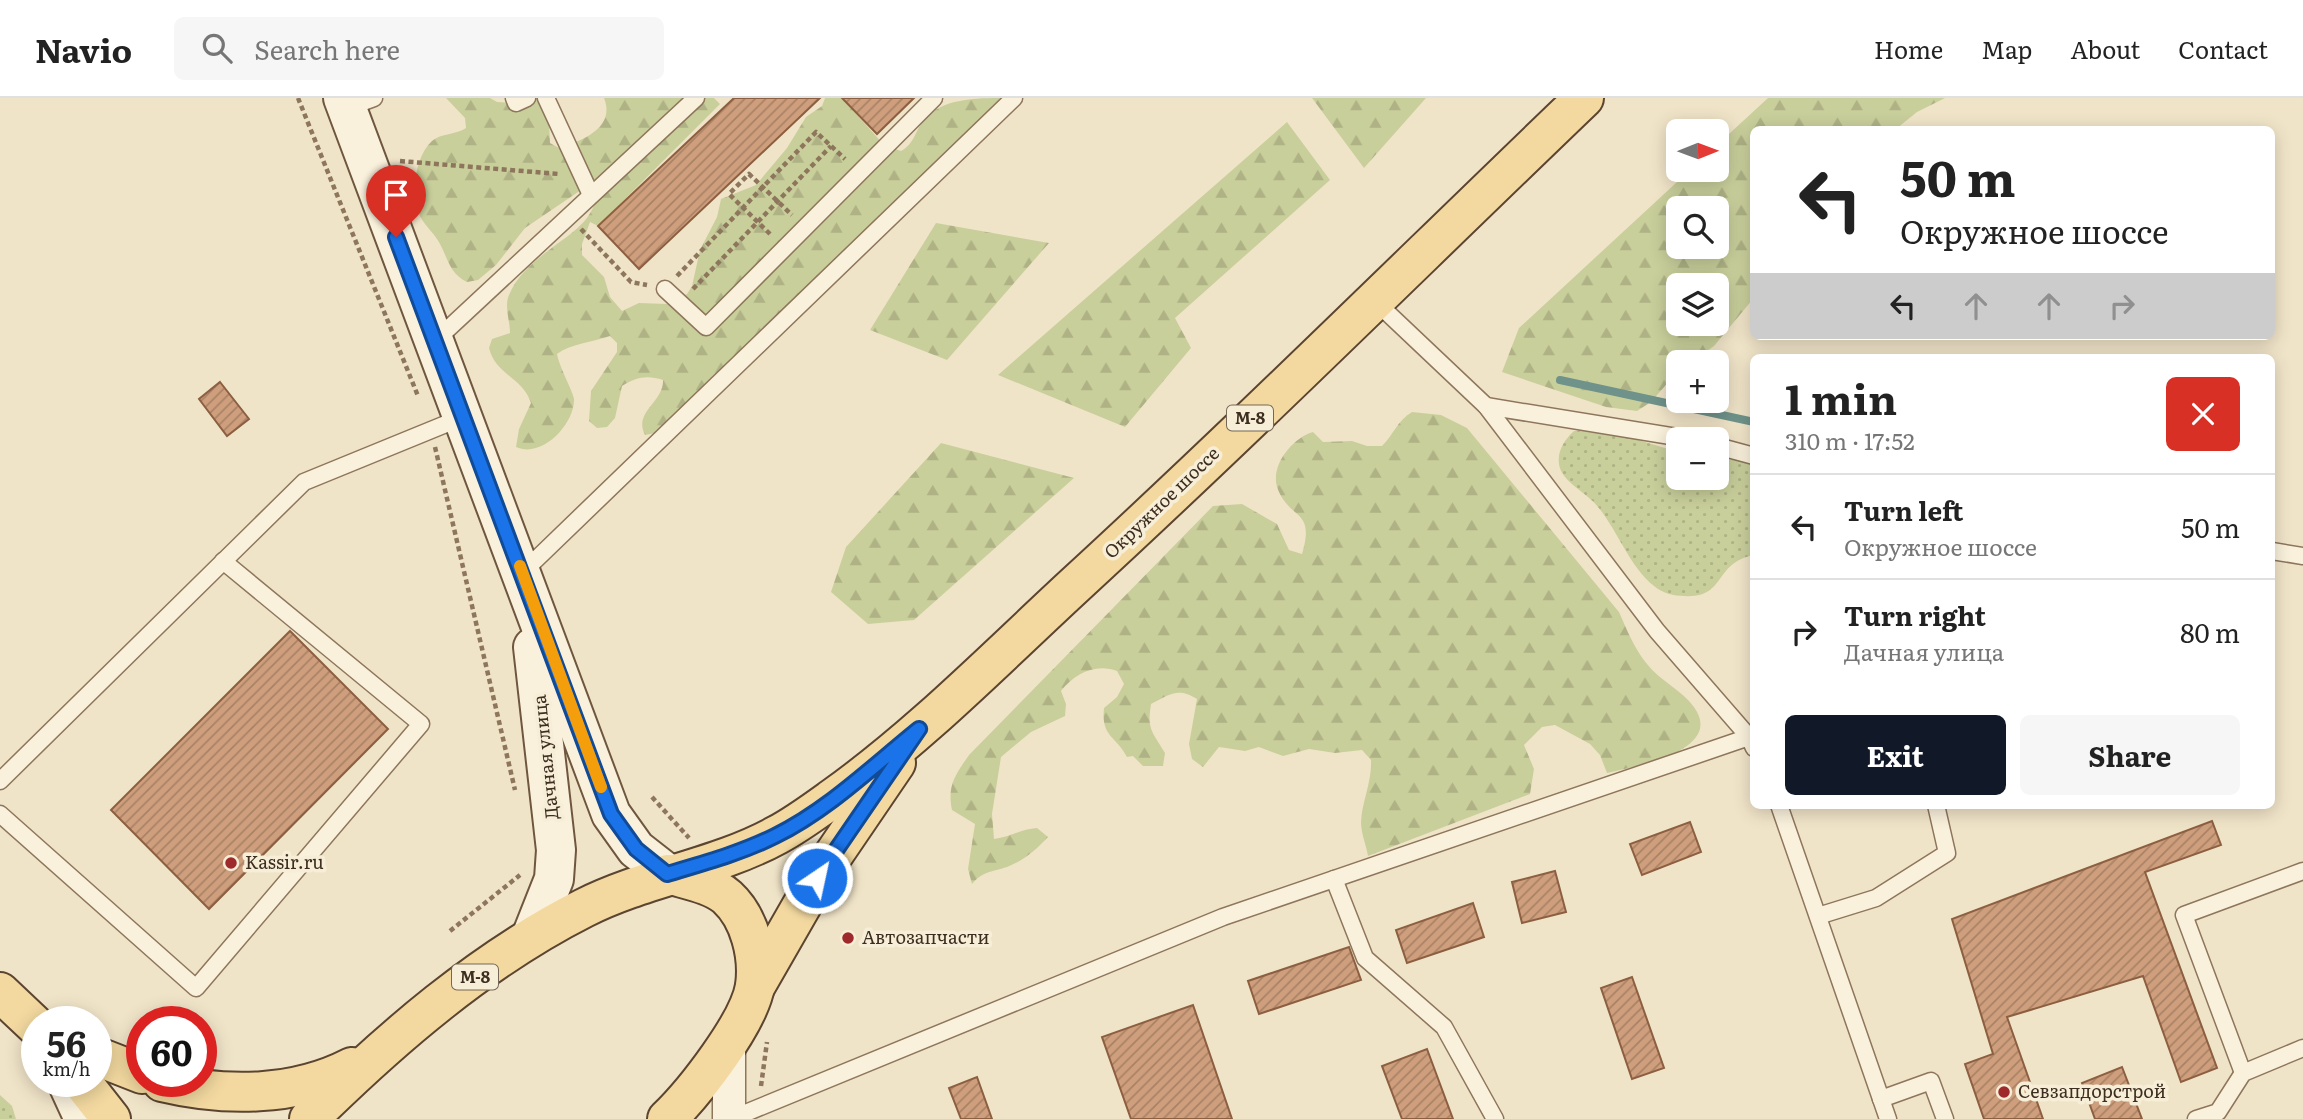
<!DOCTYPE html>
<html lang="en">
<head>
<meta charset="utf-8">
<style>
	:root { --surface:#fff; --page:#f6f6f6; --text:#222; --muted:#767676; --line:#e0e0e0; --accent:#111827 }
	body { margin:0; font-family:Literata,serif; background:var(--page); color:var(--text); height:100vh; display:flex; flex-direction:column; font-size:26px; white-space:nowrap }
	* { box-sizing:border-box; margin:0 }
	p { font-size:23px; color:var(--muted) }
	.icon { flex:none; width:38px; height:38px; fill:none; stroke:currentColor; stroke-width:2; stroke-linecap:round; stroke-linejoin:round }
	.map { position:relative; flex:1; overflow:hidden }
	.panel { position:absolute; left:1750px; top:256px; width:525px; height:455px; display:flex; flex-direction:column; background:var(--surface); border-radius:10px; box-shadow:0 4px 18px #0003 }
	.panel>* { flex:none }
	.hud { position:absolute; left:1750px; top:28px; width:525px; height:214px; border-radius:10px; box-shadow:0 4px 18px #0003; background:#fff; color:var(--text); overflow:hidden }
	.needle { width:46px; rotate:89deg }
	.buttons { position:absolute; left:1666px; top:21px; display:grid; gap:14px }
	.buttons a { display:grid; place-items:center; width:63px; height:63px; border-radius:10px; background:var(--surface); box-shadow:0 4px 18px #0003; font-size:35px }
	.speed { position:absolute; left:21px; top:908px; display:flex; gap:14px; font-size:35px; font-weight:700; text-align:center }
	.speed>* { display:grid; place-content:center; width:91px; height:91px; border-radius:50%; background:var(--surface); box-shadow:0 4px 18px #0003; line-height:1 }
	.speed small { font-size:18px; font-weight:400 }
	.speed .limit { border:10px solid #d22; background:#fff; color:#111 }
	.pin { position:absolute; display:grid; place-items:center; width:60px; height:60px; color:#fff; margin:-72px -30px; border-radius:50% 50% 50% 0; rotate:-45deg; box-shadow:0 0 7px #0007 }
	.pin .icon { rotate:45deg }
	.me { position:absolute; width:77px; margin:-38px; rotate:34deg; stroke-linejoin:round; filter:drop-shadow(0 0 5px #0008) }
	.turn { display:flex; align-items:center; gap:24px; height:147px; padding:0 35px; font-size:32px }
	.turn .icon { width:91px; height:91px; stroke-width:2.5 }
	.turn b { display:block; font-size:49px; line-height:60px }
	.lanes { display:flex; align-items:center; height:66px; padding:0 35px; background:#0003; justify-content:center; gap:35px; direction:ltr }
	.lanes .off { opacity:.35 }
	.round { display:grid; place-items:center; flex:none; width:74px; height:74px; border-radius:10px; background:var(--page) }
	.overview { display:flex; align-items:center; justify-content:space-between; height:119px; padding:0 35px }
	h1 { font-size:42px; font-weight:700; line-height:52px }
	.button { display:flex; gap:14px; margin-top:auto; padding:14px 35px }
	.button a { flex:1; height:80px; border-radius:10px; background:var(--accent); color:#fff; font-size:28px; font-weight:700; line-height:80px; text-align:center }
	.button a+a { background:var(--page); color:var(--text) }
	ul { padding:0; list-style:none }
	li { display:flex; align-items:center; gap:21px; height:105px; padding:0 35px; border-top:2px solid var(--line) }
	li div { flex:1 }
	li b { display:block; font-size:26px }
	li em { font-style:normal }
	header { display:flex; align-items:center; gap:42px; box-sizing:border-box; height:98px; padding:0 35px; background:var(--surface); border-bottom:2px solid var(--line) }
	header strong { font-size:33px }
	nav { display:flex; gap:38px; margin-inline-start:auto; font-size:24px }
	.search { width:490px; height:63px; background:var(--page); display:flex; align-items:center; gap:18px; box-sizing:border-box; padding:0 24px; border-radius:10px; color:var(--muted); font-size:26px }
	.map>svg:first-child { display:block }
	.grass { fill:url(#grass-dots) }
	.forest { fill:url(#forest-firs); fill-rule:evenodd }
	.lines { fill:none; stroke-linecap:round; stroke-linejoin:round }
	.stream { stroke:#6f938a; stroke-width:8 }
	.building { fill:url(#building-hatch); stroke:#8d5f41; stroke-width:2 }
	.lane-casing { stroke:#8d765c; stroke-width:19 }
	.street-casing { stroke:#8d765c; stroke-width:35 }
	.secondary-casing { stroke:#6f573f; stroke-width:42 }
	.primary-casing { stroke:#5b4430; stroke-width:42 }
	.path { stroke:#8d765c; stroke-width:4.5; stroke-dasharray:5 3.5; stroke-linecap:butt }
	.lane { stroke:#faf1dc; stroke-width:16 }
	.street { stroke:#faf1dc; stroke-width:32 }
	.secondary { stroke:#faf1dc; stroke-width:38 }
	.primary { stroke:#f3d9a0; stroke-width:38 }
	.route-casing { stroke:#114b97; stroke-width:18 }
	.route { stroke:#1a73e8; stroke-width:12 }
	.slow { stroke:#f59e0b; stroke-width:12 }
	.poi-dot { fill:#9e2a2b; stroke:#f7eed8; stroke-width:2.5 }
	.labels { text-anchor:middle; stroke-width:7; stroke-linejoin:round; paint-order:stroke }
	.shield { fill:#f7eed8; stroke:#756857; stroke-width:2 }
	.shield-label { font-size:16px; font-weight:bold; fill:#3d2e20 }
	.street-label { font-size:18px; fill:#3d2e20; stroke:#f7eed8 }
	.poi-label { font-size:18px; fill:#3d2e20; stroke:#f7eed8; text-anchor:start }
</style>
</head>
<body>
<header>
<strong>Navio</strong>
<div class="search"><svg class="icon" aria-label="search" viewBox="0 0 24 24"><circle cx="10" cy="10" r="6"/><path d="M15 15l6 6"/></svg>Search here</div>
<nav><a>Home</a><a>Map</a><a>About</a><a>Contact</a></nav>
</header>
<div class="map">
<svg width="2303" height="1021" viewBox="0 0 2303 1021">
	<defs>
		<pattern id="grass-dots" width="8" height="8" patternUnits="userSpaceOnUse" patternTransform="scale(1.75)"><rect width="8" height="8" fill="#c9cf9b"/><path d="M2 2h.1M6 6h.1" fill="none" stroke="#aeb285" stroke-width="1.8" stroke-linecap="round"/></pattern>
		<pattern id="forest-firs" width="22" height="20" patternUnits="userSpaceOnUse" patternTransform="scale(1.75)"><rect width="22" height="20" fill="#c9cf9b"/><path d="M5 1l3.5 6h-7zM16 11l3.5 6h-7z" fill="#aeb285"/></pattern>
		<pattern id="building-hatch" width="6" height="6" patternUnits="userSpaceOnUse" patternTransform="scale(1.75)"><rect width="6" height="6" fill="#cf9f7d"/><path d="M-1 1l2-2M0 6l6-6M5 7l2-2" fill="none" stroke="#a98266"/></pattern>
	</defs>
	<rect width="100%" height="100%" fill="#f0e4c8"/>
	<!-- grass -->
	<g class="grass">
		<path d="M1584 332 1632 340 1678 354V380H1717V360L1753 364V457C1713 466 1726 501 1684 498 1674 498 1662 495 1654 488 1629 468 1618 433 1598 409 1588 395 1561 384 1559 366 1557 353 1565 341 1574 333Z"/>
		<polygon points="0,997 12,1008 16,1021 0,1021"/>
	</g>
	<!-- forest -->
	<g class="forest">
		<path d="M446 0H490L497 4 515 5 518 0H537L549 23 550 45 559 50C582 43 616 30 604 0H714L720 6 598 128 590 124 582 146V157L604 179 610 199 622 213 639 205 668 206 687 196 692 188 700 152 717 119 721 101 756 87 787 50 806 19 822 8 825 0H842L884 47 901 53C914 46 915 34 923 23 941 0 976 0 1004 0L656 335 645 337C633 314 664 304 663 282 647 277 636 279 622 288L615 320 607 329 597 330 589 323 591 293 617 254V245L610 238C593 244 570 246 557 256 560 271 573 293 574 301 575 325 543 361 516 349L519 331 531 305C523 280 495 276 489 250L492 241 510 235C510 223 504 208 509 197 527 154 583 140 594 107L584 90 525 130 496 167 478 182 467 184C450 176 448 161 440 146 435 136 426 129 421 120 410 100 414 59 432 43 441 35 456 37 466 30L465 20Z"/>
		<polygon points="1312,0 1426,0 1364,70"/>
		<path d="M1768 0H1945L1917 14 1896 31 1754 32 1753 201 1714 248 1691 264H1678V273L1651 304 1637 313 1606 309 1502 274 1519 230 1690 72H1717V47ZM1717 110V149H1678V110ZM1678 187H1717V226H1678Z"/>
		<polygon points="1287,24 1330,82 1175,220 1191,250 1125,329 998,277"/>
		<polygon points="936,125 1049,145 947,262 870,232"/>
		<path d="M1412 314 1441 317 1467 330 1619 514C1627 532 1634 550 1647 566 1660 583 1682 592 1694 609 1726 654 1631 669 1607 675L1600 657 1590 646 1555 627 1542 629 1524 647 1534 671 1530 696 1368 758C1366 747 1361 735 1361 724 1362 703 1372 684 1371 662L1362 652 1335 655 1309 651 1283 658 1259 649 1245 653 1219 649 1203 669 1192 661 1189 646 1197 601C1178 589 1170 596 1151 606 1147 632 1152 633 1165 655L1163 668H1143L1133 658 1127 659C1115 637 1101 639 1104 610L1117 599 1124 586 1117 573C1096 565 1075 575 1061 593L1066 606 1065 618 1031 634 1001 659 992 716 994 741C1010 739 1021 731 1037 730L1048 739C1036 752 1023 763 1007 769 992 774 983 773 972 786L968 771 975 726 952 712C947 688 955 677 969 657L1213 408 1242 406 1277 426 1289 452 1302 456C1315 412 1292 422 1279 394 1267 370 1292 340 1313 334L1323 344 1352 343 1367 348H1382C1394 336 1397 323 1412 314Z"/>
		<polygon points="941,345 1074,380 914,522 868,526 831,494 846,449"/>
	</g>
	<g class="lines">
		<!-- stream -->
		<polyline class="stream" points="1560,282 1754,324"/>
	</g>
	<!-- building -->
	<g class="building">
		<polygon points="734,0 820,0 639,171 598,128"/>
		<polygon points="842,0 914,0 877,36"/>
		<polygon points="220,284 249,321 227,338 199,301"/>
		<polygon points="290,533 388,631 209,811 111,712"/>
		<polygon points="2212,723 2221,747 2145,774 2217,970 2181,984 2143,878 2007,919 2043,1021 1984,1021 1965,966 1993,956 1952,821"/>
		<polygon points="1690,724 1701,754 1642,777 1630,746"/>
		<polygon points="1555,773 1566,814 1522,825 1512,784"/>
		<polygon points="1473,805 1484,839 1407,865 1396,832"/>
		<polygon points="1349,849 1361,882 1259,916 1248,883"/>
		<polygon points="1632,879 1664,970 1632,981 1601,890"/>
		<polygon points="1193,907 1232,1021 1131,1021 1102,939"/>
		<polygon points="1427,951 1453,1021 1402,1021 1382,968"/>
		<polygon points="2122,969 2142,1021 2095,1021 2082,985"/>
		<polygon points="977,979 992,1021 961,1021 949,990"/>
	</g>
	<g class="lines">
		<!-- lane casing -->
		<g class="lane-casing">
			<g id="lane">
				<polyline points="514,0 516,5 527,0"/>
				<polyline points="546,0 591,97"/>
				<polyline points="347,10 374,0"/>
				<polyline points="665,191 706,229 934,0"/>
				<polyline points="1375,203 1486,308 1657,533 1749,639 1754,638"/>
				<polyline points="435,243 696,0"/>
				<polyline points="1486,308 1689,341"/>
				<polyline points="1717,348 1754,358"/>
				<polyline points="2272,453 2303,458"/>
				<polyline points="522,475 1014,0"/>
				<polyline points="0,683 304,384 463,319"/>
				<polyline points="1779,707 1888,1021"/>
				<polyline points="0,716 196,890 421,626 223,463"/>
				<polyline points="1334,781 1365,860 1444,929 1495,1021"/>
				<polyline points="1818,818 1876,800 1947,755 1936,707"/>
				<polyline points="2243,975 2184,817 2303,773"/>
				<polyline points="1881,1001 1931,983 1945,1021"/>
				<polyline points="731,1021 1223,819 1749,639 1754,650"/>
				<polyline points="2196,1021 2218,1014 2243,975 2303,950"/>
			</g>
		</g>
		<!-- street casing -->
		<g class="street-casing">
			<polyline id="street" points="729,1021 729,947"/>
		</g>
		<!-- secondary casing -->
		<g class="secondary-casing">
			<g id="secondary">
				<polyline points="343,0 611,716 636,751 668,776"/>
				<polyline points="531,839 554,781 556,752 533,549"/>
				<polyline points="67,984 84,1021"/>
			</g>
		</g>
		<!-- primary casing -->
		<g class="primary-casing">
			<g id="primary">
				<polyline points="755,889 817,781 896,665"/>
				<polyline points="0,894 37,929"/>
				<polyline points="96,958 142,976"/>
				<polyline points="82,984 111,1021"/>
				<path d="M162 984C225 999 294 999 352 969"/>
				<path d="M309 1021C390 941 481 862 584 810 645 779 717 770 777 737 796 727 815 713 833 700 920 638 997 559 1075 487 1248 328 1415 162 1584 0"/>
				<path d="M667 1021C694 995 749 925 755 888 759 858 750 820 727 799 712 786 687 782 668 776"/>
			</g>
		</g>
		<!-- path -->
		<g class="path">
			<polyline points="298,0 418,298"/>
			<polyline points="400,63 559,76"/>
			<polyline points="581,131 631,184 647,187"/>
			<polyline points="770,136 729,96 749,76 792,117"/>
			<polyline points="677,178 816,34 845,61"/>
			<polyline points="693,191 831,48"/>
			<polyline points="435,349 515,692"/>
			<polyline points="652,699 689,740"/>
			<polyline points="450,833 520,777"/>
			<polyline points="761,988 767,944"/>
		</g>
		<!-- lane -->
		<use href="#lane" class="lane"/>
		<!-- street -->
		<use href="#street" class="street"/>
		<!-- secondary -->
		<use href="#secondary" class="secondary"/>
		<!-- primary -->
		<use href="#primary" class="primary"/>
	</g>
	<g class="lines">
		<!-- route casing -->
		<g class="route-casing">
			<path id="route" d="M396 139 611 716 636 751 667 776C704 765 741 755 775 738 828 712 873 668 919 631L817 780"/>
		</g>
		<!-- route -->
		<use href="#route" class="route"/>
		<!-- slow -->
		<polyline class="slow" points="520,468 601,689"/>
	</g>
	<!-- markers -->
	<g class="poi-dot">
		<circle cx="231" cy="765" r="7"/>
		<circle cx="848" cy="840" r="7"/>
		<circle cx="2004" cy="994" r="7"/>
	</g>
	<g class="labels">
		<!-- shield labels -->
		<g class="shield">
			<rect x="1227" y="307.5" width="46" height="25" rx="5"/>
			<rect x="452" y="866.5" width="46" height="25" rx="5"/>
		</g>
		<g class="shield-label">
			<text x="1250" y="326">М-8</text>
			<text x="475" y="885">М-8</text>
		</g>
		<!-- street labels -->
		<g class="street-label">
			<text transform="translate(1162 405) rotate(-44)" y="6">Окружное шоссе</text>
			<text transform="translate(546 659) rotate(-96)" y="6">Дачная улица</text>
		</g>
		<!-- poi labels -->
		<g class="poi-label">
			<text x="245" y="771">Kassir.ru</text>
			<text x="862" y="846">Автозапчасти</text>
			<text x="2018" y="1000">Севзапдорстрой</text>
		</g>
	</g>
</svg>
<div class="buttons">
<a><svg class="needle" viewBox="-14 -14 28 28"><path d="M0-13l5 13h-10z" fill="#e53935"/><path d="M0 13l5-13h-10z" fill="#767676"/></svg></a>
<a><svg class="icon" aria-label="search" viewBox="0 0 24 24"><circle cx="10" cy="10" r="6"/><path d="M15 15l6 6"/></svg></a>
<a><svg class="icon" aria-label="layers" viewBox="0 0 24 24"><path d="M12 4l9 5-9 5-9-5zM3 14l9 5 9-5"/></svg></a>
<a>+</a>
<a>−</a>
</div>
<div class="speed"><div>56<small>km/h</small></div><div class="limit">60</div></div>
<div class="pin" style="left:396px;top:139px;background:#d93025"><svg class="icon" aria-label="arrive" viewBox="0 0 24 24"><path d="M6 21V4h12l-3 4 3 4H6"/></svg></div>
<svg class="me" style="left:817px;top:780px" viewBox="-20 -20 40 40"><circle r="17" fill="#1a73e8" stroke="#fff" stroke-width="3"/><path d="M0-11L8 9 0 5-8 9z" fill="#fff"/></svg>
<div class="hud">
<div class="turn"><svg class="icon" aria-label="left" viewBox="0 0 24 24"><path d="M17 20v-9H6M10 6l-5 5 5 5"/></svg><div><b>50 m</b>Окружное шоссе</div></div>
<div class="lanes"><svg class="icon" aria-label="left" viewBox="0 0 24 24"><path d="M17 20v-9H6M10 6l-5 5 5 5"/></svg><svg class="icon off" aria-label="ahead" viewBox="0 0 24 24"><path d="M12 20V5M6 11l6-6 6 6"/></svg><svg class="icon off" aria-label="ahead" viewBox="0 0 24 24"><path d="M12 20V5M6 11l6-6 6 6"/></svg><svg class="icon off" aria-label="right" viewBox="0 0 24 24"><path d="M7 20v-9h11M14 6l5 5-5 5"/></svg></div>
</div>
<section class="panel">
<div class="overview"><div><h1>1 min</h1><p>310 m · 17:52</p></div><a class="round" style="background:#d93025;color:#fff"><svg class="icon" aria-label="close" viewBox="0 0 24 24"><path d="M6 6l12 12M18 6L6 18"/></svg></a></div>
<ul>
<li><svg class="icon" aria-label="left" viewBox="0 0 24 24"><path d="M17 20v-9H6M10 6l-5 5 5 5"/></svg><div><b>Turn left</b><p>Окружное шоссе</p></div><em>50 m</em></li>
<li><svg class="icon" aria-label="right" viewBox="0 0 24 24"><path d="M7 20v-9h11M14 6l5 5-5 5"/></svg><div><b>Turn right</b><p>Дачная улица</p></div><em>80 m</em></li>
</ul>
<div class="button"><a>Exit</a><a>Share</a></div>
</section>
</div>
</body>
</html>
